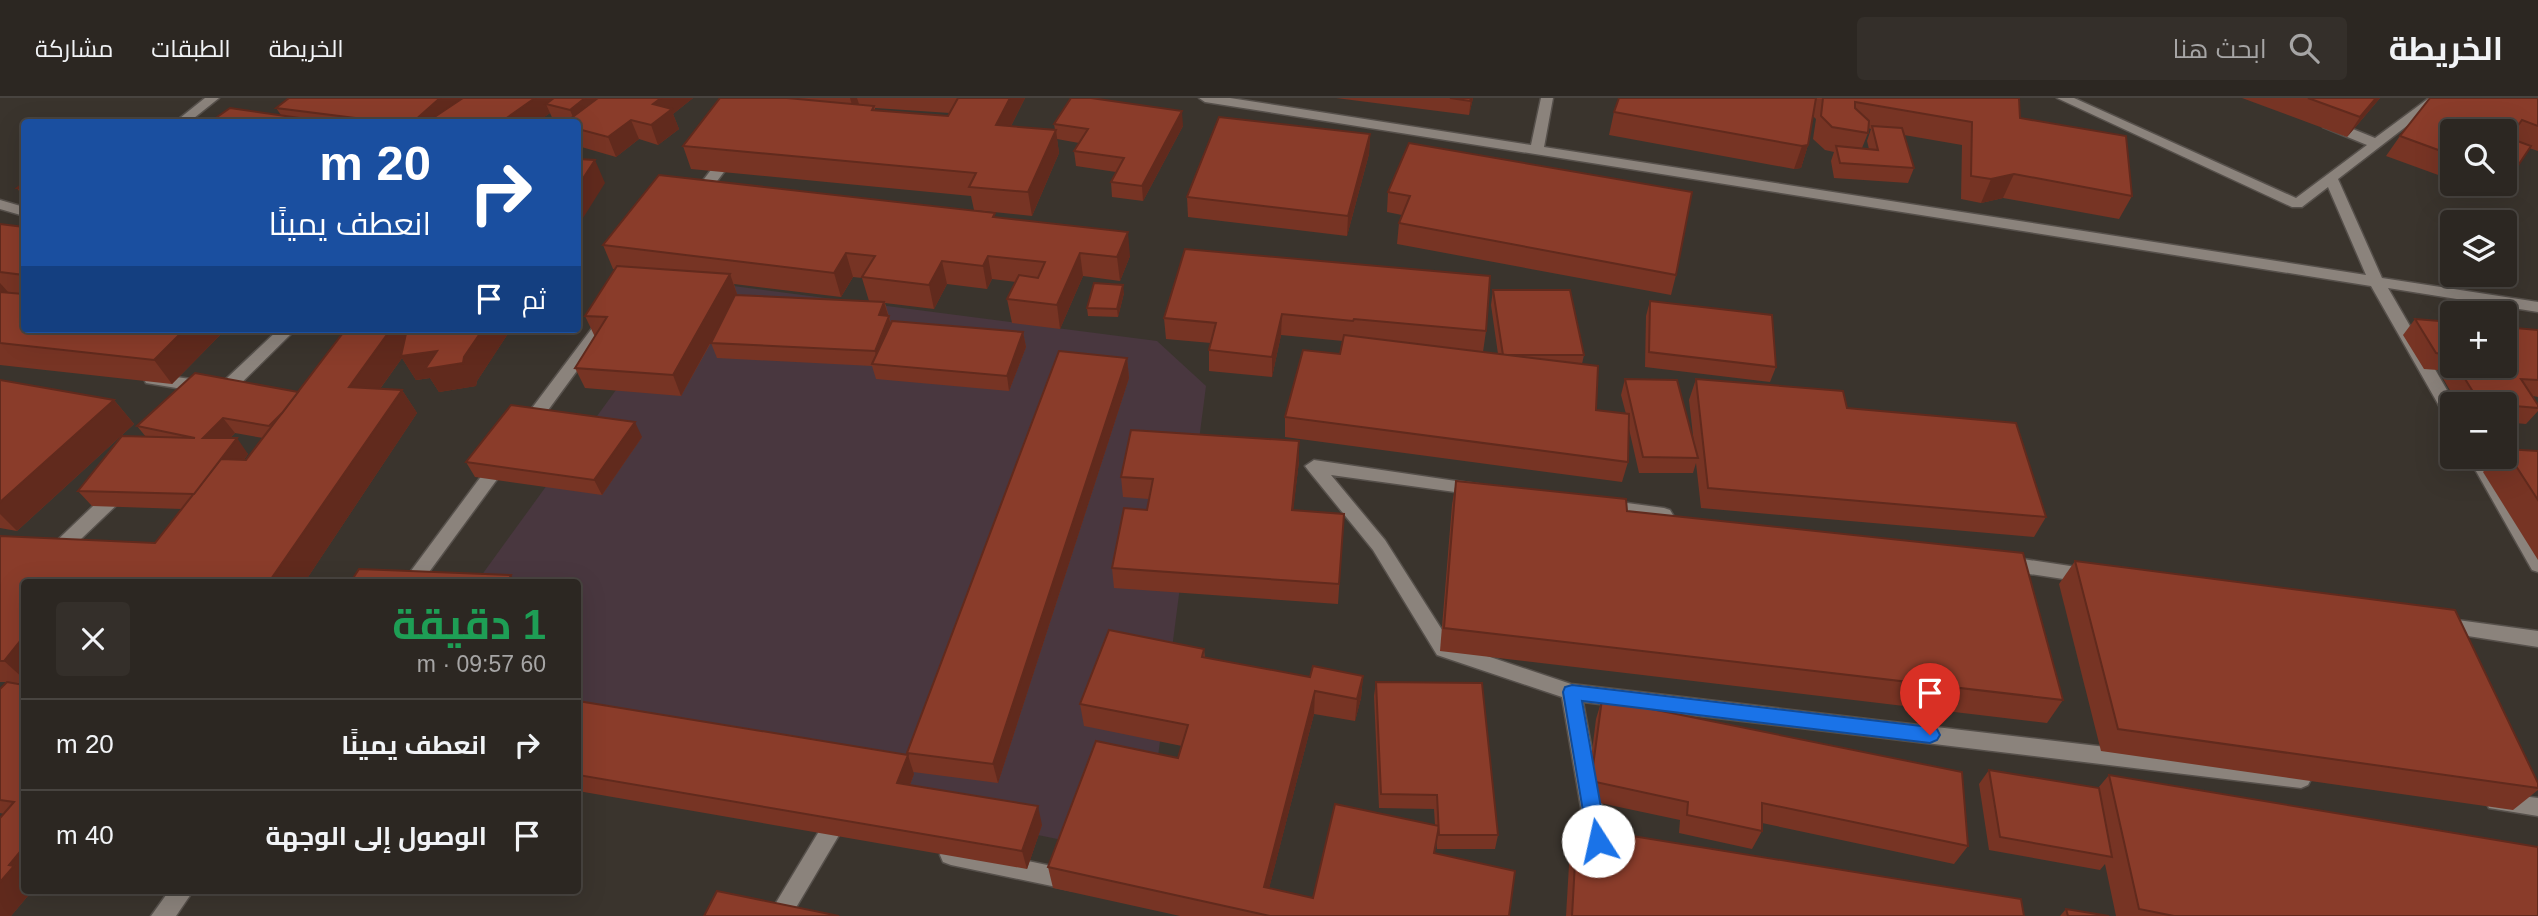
<!DOCTYPE html>
<html lang="ar">
<head>
<meta charset="utf-8">
<style>
	:root { --surface:#2c2722; --page:#342f2a; --text:#f1f3f6; --muted:#a6a5a5; --line:#484440 }
	body { margin:0; font-family:Helvetica,Cairo,sans-serif; background:var(--page); color:var(--text); direction:rtl; height:100vh; display:flex; flex-direction:column; font-size:26px; white-space:nowrap }
	* { box-sizing:border-box; margin:0 }
	p { font-size:23px; color:var(--muted) }
	.icon { flex:none; width:38px; height:38px; fill:none; stroke:currentColor; stroke-width:2; stroke-linecap:round; stroke-linejoin:round }
	.map { position:relative; flex:1; overflow:hidden; direction:ltr }
	.panel { position:absolute; left:21px; top:481px; width:560px; height:315px; display:flex; flex-direction:column; background:var(--surface); border-radius:7px; box-shadow:0 7px 28px #0002,0 0 0 2px var(--line); direction:rtl }
	.panel>* { flex:none }
	.hud { position:absolute; left:21px; top:21px; width:560px; height:214px; border-radius:7px; box-shadow:0 7px 28px #0002,0 0 0 2px var(--line); direction:rtl; background:#1a4fa0; color:#fff; overflow:hidden }
	.fabs { position:absolute; left:2440px; top:21px; display:grid; gap:14px }
	.fabs a { display:grid; place-items:center; width:77px; height:77px; border-radius:7px; background:var(--surface); box-shadow:0 7px 28px #0002,0 0 0 2px var(--line); font-size:35px }
	.pin { position:absolute; display:grid; place-items:center; width:60px; height:60px; color:#fff; margin:-72px -30px; border-radius:50% 50% 50% 0; rotate:-45deg; box-shadow:0 0 7px #0007 }
	.pin .icon { rotate:45deg }
	.me { position:absolute; width:77px; margin:-38px; rotate:350deg; stroke-linejoin:round; filter:drop-shadow(0 0 5px #0008) }
	.turn { display:flex; align-items:center; gap:24px; height:147px; padding:0 35px; font-size:32px }
	.turn .icon { width:91px; height:91px; stroke-width:2.5 }
	.turn b { display:block; font-size:49px; line-height:60px }
	.then { display:flex; align-items:center; height:66px; padding:0 35px; background:#0003; gap:14px; font-size:26px }
	.round { display:grid; place-items:center; flex:none; width:74px; height:74px; border-radius:7px; background:var(--page) }
	.headline { display:flex; align-items:center; justify-content:space-between; height:119px; padding:0 35px }
	h1 { font-size:42px; font-weight:700; line-height:52px; color:#1e9e55 }
	ul { padding:0; list-style:none }
	li { display:flex; align-items:center; gap:21px; height:91px; padding:0 35px; border-top:2px solid var(--line) }
	li div { flex:1 }
	li b { display:block; font-size:26px }
	li em { font-style:normal }
	header { display:flex; align-items:center; gap:42px; box-sizing:border-box; height:98px; padding:0 35px; background:var(--surface); border-bottom:2px solid var(--line) }
	header strong { font-size:33px }
	nav { display:flex; gap:38px; margin-inline-start:auto; font-size:24px }
	.search { width:490px; height:63px; background:var(--page); display:flex; align-items:center; gap:18px; box-sizing:border-box; padding:0 24px; border-radius:7px; color:var(--muted); font-size:26px }
	.map>svg:first-child { display:block }
	.education { fill:#49373f }
	.lines { fill:none; stroke-linecap:round; stroke-linejoin:round }
	.street-casing { stroke:#56504b; stroke-width:3 }
	.street { fill:#8b837c; fill-rule:evenodd }
	.wall { fill:#773424; fill-rule:evenodd }
	.shaded-wall { fill:#612a1d }
	.building { fill:#8a3c2a; stroke:#612a1d; stroke-width:2 }
	.route { fill:#1a73e8; stroke:#114b97; stroke-width:2 }
</style>
</head>
<body>
<header>
<strong>الخريطة</strong>
<div class="search"><svg class="icon" aria-label="search" viewBox="0 0 24 24"><circle cx="10" cy="10" r="6"/><path d="M15 15l6 6"/></svg>ابحث هنا</div>
<nav><a>الخريطة</a><a>الطبقات</a><a>مشاركة</a></nav>
</header>
<div class="map">
<svg width="2538" height="818" viewBox="0 0 2538 818">
	<rect width="100%" height="100%" fill="#3a342d"/>
	<!-- education -->
	<polygon class="education" points="695,183 1157,243 1206,288 1145,759 578,642 578,485 476,485"/>
	<g class="lines">
		<!-- street casing -->
		<g class="street-casing">
			<g id="street">
				<polygon points="205,0 219,0 189,24 175,24"/>
				<polygon points="1199,0 1230,0 1531,47 1541,0 1553,0 1544,49 2366,177 2328,89 2302,109 2292,109 2057,0 2074,0 2296,100 2367,47 2323,29 2323,23 2333,23 2375,40 2429,0 2443,0 2338,81 2382,180 2538,204 2538,214 2388,190 2455,306 2452,306 2452,322 2446,320 2371,188 1205,4"/>
				<polygon points="731,51 736,52 736,58 702,103 692,103 692,97 726,52"/>
				<polygon points="0,102 24,109 24,118 0,111"/>
				<polygon points="607,216 615,221 612,225 532,334 520,334 518,330 520,326 602,217"/>
				<polygon points="279,231 296,231 223,303 211,303 209,299 211,295"/>
				<polygon points="152,276 207,283 215,289 207,295 146,285 144,281"/>
				<polygon points="503,355 509,357 511,361 509,365 421,485 402,485 497,357"/>
				<polygon points="2468,359 2484,359 2538,451 2538,474 2532,472"/>
				<polygon points="1314,362 1483,387 1486,391 1483,395 1477,397 1331,377 1385,442 1451,546 1571,586 2301,672 2308,675 2311,681 2308,687 2301,690 1583,604 1611,756 1608,763 1600,766 1592,763 1589,756 1562,599 1437,557 1373,452 1308,372 1305,368"/>
				<polygon points="119,388 125,389 128,394 125,399 59,462 47,462 44,457 47,452 113,389"/>
				<polygon points="1605,402 1664,410 1670,412 1673,417 1670,422 1664,424 1605,416 1599,414 1596,409 1599,404"/>
				<polygon points="2003,458 2090,471 2096,473 2099,478 2096,483 2090,485 2003,472 1997,470 1994,465 1997,460"/>
				<polygon points="2443,520 2538,533 2538,549 2436,533 2434,528 2436,523"/>
				<polygon points="2496,695 2538,700 2538,718 2489,710 2486,704 2489,698"/>
				<polygon points="831,723 838,725 842,732 791,818 768,818 824,725"/>
				<polygon points="951,747 1071,772 1079,775 1082,782 1079,789 1071,792 951,767 943,764 940,757 943,750"/>
				<polygon points="169,793 193,793 176,818 151,818"/>
			</g>
		</g>
		<!-- street -->
		<use href="#street" class="street"/>
	</g>
	<!-- wall -->
	<g class="wall">
		<polygon points="289,0 693,0 673,16 679,31 658,47 639,41 616,59 578,48 578,24 554,24 550,15 537,24 210,24 281,17 276,10"/>
		<path d="M720 0H1025L1011 28 1055 32 1054 26 1183 28 1143 103 1112 99 1111 84 1116 74 1076 68 1074 53 1079 45 1057 41 1059 55 1032 118 974 112 971 98 691 71 683 48ZM875 10 950 15 948 18 875 12Z"/>
		<polygon points="1336,0 1473,0 1469,17"/>
		<path d="M1619 0H2019L2020 20 2132 98 2119 121 2003 100 1981 105 1961 101 1962 47 1904 37 1914 70 1908 85 1834 80 1831 63 1834 54 1825 52 1813 41 1816 21 1813 18 1808 47 1801 70 1794 71 1609 37 1614 14ZM1868 30 1871 31 1867 43 1869 51 1862 50 1868 35Z"/>
		<polygon points="2242,0 2380,0 2347,39"/>
		<polygon points="2538,0 2538,53 2529,50 2511,78 2495,98 2461,86 2504,86 2504,33 2452,33 2452,82 2386,58 2400,38"/>
		<polygon points="1370,36 1369,56 1347,138 1188,119 1187,99"/>
		<polygon points="1409,45 1676,177 1671,197 1397,146 1399,125 1402,117 1387,114 1388,94"/>
		<polygon points="24,85 24,100 17,90"/>
		<path d="M996 120 1130 158 1120 183 1083 178 1060 231 1012 225 1007 201 1016 184 992 181 987 191 947 186 934 211 885 205 891 225 1023 234 1026 249 1009 293 876 281 872 268 717 260 711 245 713 241 681 298 585 290 575 270 595 239 585 218 615 171H613L603 147ZM853 179 862 180 869 203 737 197V196L734 186 841 199Z"/>
		<polygon points="0,126 24,129 24,231 226,231 172,286 0,267"/>
		<polygon points="1185,151 1486,233 1483,254 1455,251 1498,256 1491,207 1493,192 1584,257 1582,266 1596,312 1626,316 1621,297 1625,281 1694,346 1689,302 1696,281 1847,310 2046,419 2034,439 1701,410 1696,365 1693,375 1639,375 1629,331 1628,364 1622,384 1285,339 1285,319 1340,256 1343,243 1281,237 1272,279 1209,273 1209,252 1211,245 1166,241 1164,220"/>
		<polygon points="1124,195 1118,219 1088,218 1087,210"/>
		<polygon points="1650,203 1776,269 1770,284 1645,269 1646,218"/>
		<polygon points="2415,221 2452,224 2452,268 2504,268 2538,232 2538,299 2533,298 2538,307 2538,313 2526,326 2504,324 2504,306 2458,306 2438,272 2424,271 2403,237"/>
		<path d="M312 231H511L477 283 476 288 439 294 430 280 416 282 402 260 380 291 402 292 417 315 304 485H24V585H10L32 793 11 818H0L4 716 0 715V591L6 584H0V438L155 445 182 411 92 408 78 393 146 339 137 328 298 294 345 232ZM235 335 263 340 246 362H244L248 356 230 340Z"/>
		<polygon points="1127,260 1129,280 998,685 913,674 914,676 910,687 1042,727 1027,771 578,693 578,603 907,657 907,655"/>
		<polygon points="0,282 114,302 134,326 17,433 0,430"/>
		<polygon points="642,339 602,397 475,379 466,364"/>
		<polygon points="1299,343 1299,363 1293,412 1344,416 1338,506 1114,490 1112,470 1147,412 1149,401 1123,399 1121,379"/>
		<polygon points="2504,351 2538,353 2538,462 2483,374 2497,359 2504,359"/>
		<polygon points="1456,383 1627,413 2063,602 2047,625 1440,553 1452,407"/>
		<polygon points="2075,463 2538,685 2538,692 2513,712 2101,653 2059,486"/>
		<polygon points="1204,551 1205,560 1310,579 1363,578 1361,600 1355,623 1314,616 1269,790 1313,800 1435,727 1434,711 1379,710 1374,598 1376,584 1498,737 1495,751 1437,751 1436,741 1434,755 1509,818 1180,818 1053,790 1048,769 1178,660 1182,648 1084,628 1080,606"/>
		<polygon points="1602,601 1968,748 1954,766 1762,725 1762,733 1752,751 1679,735 1680,722 1586,702 1596,621"/>
		<polygon points="1989,672 2098,690 2109,677 2538,818 2116,818 2105,766 2100,772 1989,752 1979,686"/>
		<polygon points="1577,729 2024,818 1566,818 1570,750"/>
		<polygon points="2066,811 2109,818 2060,818"/>
	</g>
	<!-- shaded-wall -->
	<g class="shaded-wall">
		<polygon points="440,0 471,0 445,24 413,24"/>
		<polygon points="535,0 554,0 546,6 550,15 537,24 501,24"/>
		<polygon points="585,0 609,0 611,6 578,32 578,24 575,24 570,12"/>
		<polygon points="661,0 693,0 673,16 679,31 658,47 651,27 653,6"/>
		<polygon points="850,0 857,0 860,9 855,17"/>
		<polygon points="1010,0 1025,0 1000,50 996,27"/>
		<polygon points="1471,0 1473,0 1469,17"/>
		<polygon points="2376,0 2380,0 2347,39 2360,19"/>
		<polygon points="1182,13 1183,28 1143,103 1142,88"/>
		<polygon points="631,22 639,41 616,59 608,39"/>
		<polygon points="1056,32 1059,55 1032,118 1028,94"/>
		<polygon points="1370,36 1369,56 1347,138 1348,118"/>
		<polygon points="1808,47 1801,70 1794,71 1802,48"/>
		<polygon points="595,62 605,85 578,128 578,88"/>
		<polygon points="2014,76 2003,100 1981,105 1991,81"/>
		<polygon points="1128,134 1130,158 1120,183 1117,159"/>
		<polygon points="846,155 853,179 841,199 834,175"/>
		<polygon points="1080,155 1083,178 1060,231 1057,207"/>
		<polygon points="988,158 992,181 987,191 983,168"/>
		<polygon points="942,163 947,186 934,211 929,187"/>
		<polygon points="730,176 737,196 681,298 673,277"/>
		<polygon points="0,185 10,196 0,205"/>
		<polygon points="1123,187 1124,195 1118,219 1117,211"/>
		<polygon points="884,204 893,233 878,266 875,253 879,217"/>
		<polygon points="1282,216 1281,237 1272,279 1272,259"/>
		<polygon points="185,231 226,231 172,286 154,262"/>
		<polygon points="391,231 423,231 437,253 464,259 483,231 511,231 477,283 476,288 439,294 430,280 416,282 402,260 364,313 349,289"/>
		<polygon points="1023,234 1026,249 1009,293 1007,278"/>
		<polygon points="1127,260 1129,280 998,685 993,666"/>
		<polygon points="402,292 417,315 304,485 253,485"/>
		<polygon points="114,302 134,326 17,433 0,416 0,404"/>
		<polygon points="223,320 235,335 215,355 203,340"/>
		<polygon points="635,324 642,339 602,397 594,382"/>
		<polygon points="237,340 248,356 209,411 196,396"/>
		<polygon points="1299,343 1299,363 1291,432 1292,412"/>
		<polygon points="511,477 516,485 507,485"/>
		<polygon points="24,538 24,581 4,563"/>
		<polygon points="1363,578 1361,600 1355,623 1357,601"/>
		<polygon points="1315,593 1314,616 1264,810 1264,789"/>
		<polygon points="908,657 914,676 904,703 897,685"/>
		<polygon points="1038,708 1042,727 1027,771 1022,753"/>
		<polygon points="24,749 24,793 32,793 11,818 0,818 0,784 9,767"/>
	</g>
	<!-- building -->
	<g class="building">
		<polygon points="289,0 440,0 413,24 387,24 276,10"/>
		<polygon points="463,0 535,0 501,24 427,24"/>
		<polygon points="554,0 585,0 570,12 546,6"/>
		<polygon points="598,0 661,0 653,6 672,11 651,27 631,22 608,39 578,31 578,24 566,24"/>
		<polygon points="720,0 787,0 874,8 872,12 948,18 958,0 1010,0 996,27 1056,32 1028,94 969,89 976,75 683,48"/>
		<polygon points="1071,0 1091,0 1182,13 1142,88 1111,84 1124,60 1074,53 1088,31 1054,26"/>
		<polygon points="1450,0 1471,0 1470,3"/>
		<polygon points="1619,0 1816,0 1808,47 1802,48 1614,14"/>
		<polygon points="1823,0 2019,0 2020,20 2126,38 2132,98 2014,76 1991,81 1971,78 1972,24 1855,4 1855,10 1869,23 1868,35 1832,29 1821,18"/>
		<polygon points="2308,0 2376,0 2360,19"/>
		<polygon points="2430,0 2538,0 2538,28 2522,22 2509,40 2531,48 2511,78 2504,76 2504,33 2452,33 2452,57 2400,38"/>
		<polygon points="230,10 306,21 302,24 210,24"/>
		<polygon points="1219,19 1370,36 1348,118 1187,99"/>
		<polygon points="1872,28 1902,30 1914,70 1840,65 1836,48 1878,52"/>
		<polygon points="1409,45 1692,94 1676,177 1399,125 1410,98 1388,94"/>
		<polygon points="578,61 595,62 578,88"/>
		<polygon points="659,77 995,115 993,119 1128,134 1117,159 1080,155 1057,207 1007,201 1019,177 1038,180 1045,164 988,158 983,168 942,163 929,187 862,179 875,158 846,155 834,175 603,147"/>
		<polygon points="24,85 24,91 17,90"/>
		<polygon points="0,126 24,129 24,177 0,174"/>
		<polygon points="1185,151 1490,178 1486,233 1354,221 1353,223 1282,216 1272,259 1209,252 1216,225 1164,220"/>
		<polygon points="617,168 730,176 673,277 575,270 607,219 585,218"/>
		<polygon points="1094,185 1123,187 1117,211 1087,210"/>
		<polygon points="1493,192 1570,192 1584,257 1503,257"/>
		<polygon points="0,194 23,196 24,194 24,231 185,231 154,262 0,245"/>
		<polygon points="735,197 884,204 879,217 889,218 875,253 711,245"/>
		<polygon points="1650,203 1772,217 1776,269 1649,254"/>
		<polygon points="2415,221 2452,224 2452,259 2450,257 2436,255"/>
		<polygon points="892,223 1023,234 1007,278 872,266"/>
		<polygon points="2504,229 2538,232 2538,282 2521,281 2538,307 2538,310 2480,305 2457,268 2504,268"/>
		<polygon points="346,231 391,231 349,289 402,292 271,481 253,485 24,485 24,538 4,563 0,563 0,438 155,445 221,361 246,362"/>
		<polygon points="407,231 483,231 464,259 463,265 425,271 437,253 401,258"/>
		<polygon points="1344,237 1598,268 1596,312 1629,316 1628,364 1285,319 1303,252 1340,256"/>
		<polygon points="1059,253 1127,260 993,666 907,655"/>
		<polygon points="195,275 298,294 282,315 269,328 223,320 203,340 237,340 194,396 78,393 122,338 195,340 137,328"/>
		<polygon points="1625,281 1677,282 1698,360 1643,359"/>
		<polygon points="1696,281 1843,293 1847,310 2016,325 2046,419 1708,390"/>
		<polygon points="0,282 114,302 0,404"/>
		<polygon points="511,307 635,324 594,382 466,364"/>
		<polygon points="1131,332 1299,343 1292,412 1344,416 1339,486 1112,470 1124,410 1147,412 1153,381 1121,379"/>
		<polygon points="2505,351 2538,353 2538,402"/>
		<polygon points="1456,383 1626,401 1627,413 2023,455 2063,602 1444,530"/>
		<polygon points="2075,463 2455,512 2538,685 2538,690 2118,631"/>
		<polygon points="359,471 511,477 507,485 350,485"/>
		<polygon points="1109,532 1204,551 1202,559 1310,579 1313,568 1363,578 1357,601 1315,593 1264,789 1313,800 1335,706 1439,728 1434,755 1515,773 1509,818 1270,818 1048,769 1096,643 1178,660 1188,627 1080,606"/>
		<polygon points="7,584 24,587 24,749 9,767 14,768 0,784 0,720 14,704 0,702 0,591"/>
		<polygon points="1376,584 1482,585 1498,737 1439,737 1437,697 1381,696"/>
		<polygon points="1602,601 1962,674 1968,748 1762,705 1762,733 1687,717 1688,704 1591,683"/>
		<polygon points="578,603 908,657 897,685 1038,708 1022,753 578,677"/>
		<polygon points="1989,672 2099,690 2112,759 2000,739"/>
		<polygon points="2109,677 2538,749 2538,818 2174,818 2139,811"/>
		<polygon points="1577,729 2021,801 2024,818 1572,818"/>
		<polygon points="717,793 839,818 704,818"/>
		<polygon points="2066,811 2109,818 2068,818"/>
	</g>
	<!-- route -->
	<polygon class="route" points="1572,587 1930,629 1937,631 1940,637 1937,642 1930,645 1582,603 1607,743 1604,749 1598,752 1591,749 1588,743 1563,594 1565,589"/>
</svg>
<div class="fabs">
<a><svg class="icon" aria-label="search" viewBox="0 0 24 24"><circle cx="10" cy="10" r="6"/><path d="M15 15l6 6"/></svg></a>
<a><svg class="icon" aria-label="layers" viewBox="0 0 24 24"><path d="M12 4l9 5-9 5-9-5zM3 14l9 5 9-5"/></svg></a>
<a>+</a>
<a>−</a>
</div>
<div class="pin" style="left:1930px;top:637px;background:#d93025"><svg class="icon" aria-label="arrive" viewBox="0 0 24 24"><path d="M6 21V4h12l-3 4 3 4H6"/></svg></div>
<svg class="me" style="left:1598px;top:743px" viewBox="-20 -20 40 40"><circle r="19" fill="#fff"/><path d="M0-13L10 11 0 6-10 11z" fill="#1a73e8"/></svg>
<div class="hud">
<div class="turn"><svg class="icon" aria-label="right" viewBox="0 0 24 24"><path d="M7 20v-9h11M14 6l5 5-5 5"/></svg><div><b>20 m</b>انعطف يمينًا</div></div>
<div class="then">ثم<svg class="icon" aria-label="arrive" viewBox="0 0 24 24"><path d="M6 21V4h12l-3 4 3 4H6"/></svg></div>
</div>
<section class="panel">
<div class="headline"><div><h1>1 دقيقة</h1><p>60 m · 09:57</p></div><a class="round"><svg class="icon" aria-label="close" viewBox="0 0 24 24"><path d="M6 6l12 12M18 6L6 18"/></svg></a></div>
<ul>
<li><svg class="icon" aria-label="right" viewBox="0 0 24 24"><path d="M7 20v-9h11M14 6l5 5-5 5"/></svg><div><b>انعطف يمينًا</b></div><em>20 m</em></li>
<li><svg class="icon" aria-label="arrive" viewBox="0 0 24 24"><path d="M6 21V4h12l-3 4 3 4H6"/></svg><div><b>الوصول إلى الوجهة</b></div><em>40 m</em></li>
</ul>
</section>
</div>
</body>
</html>
